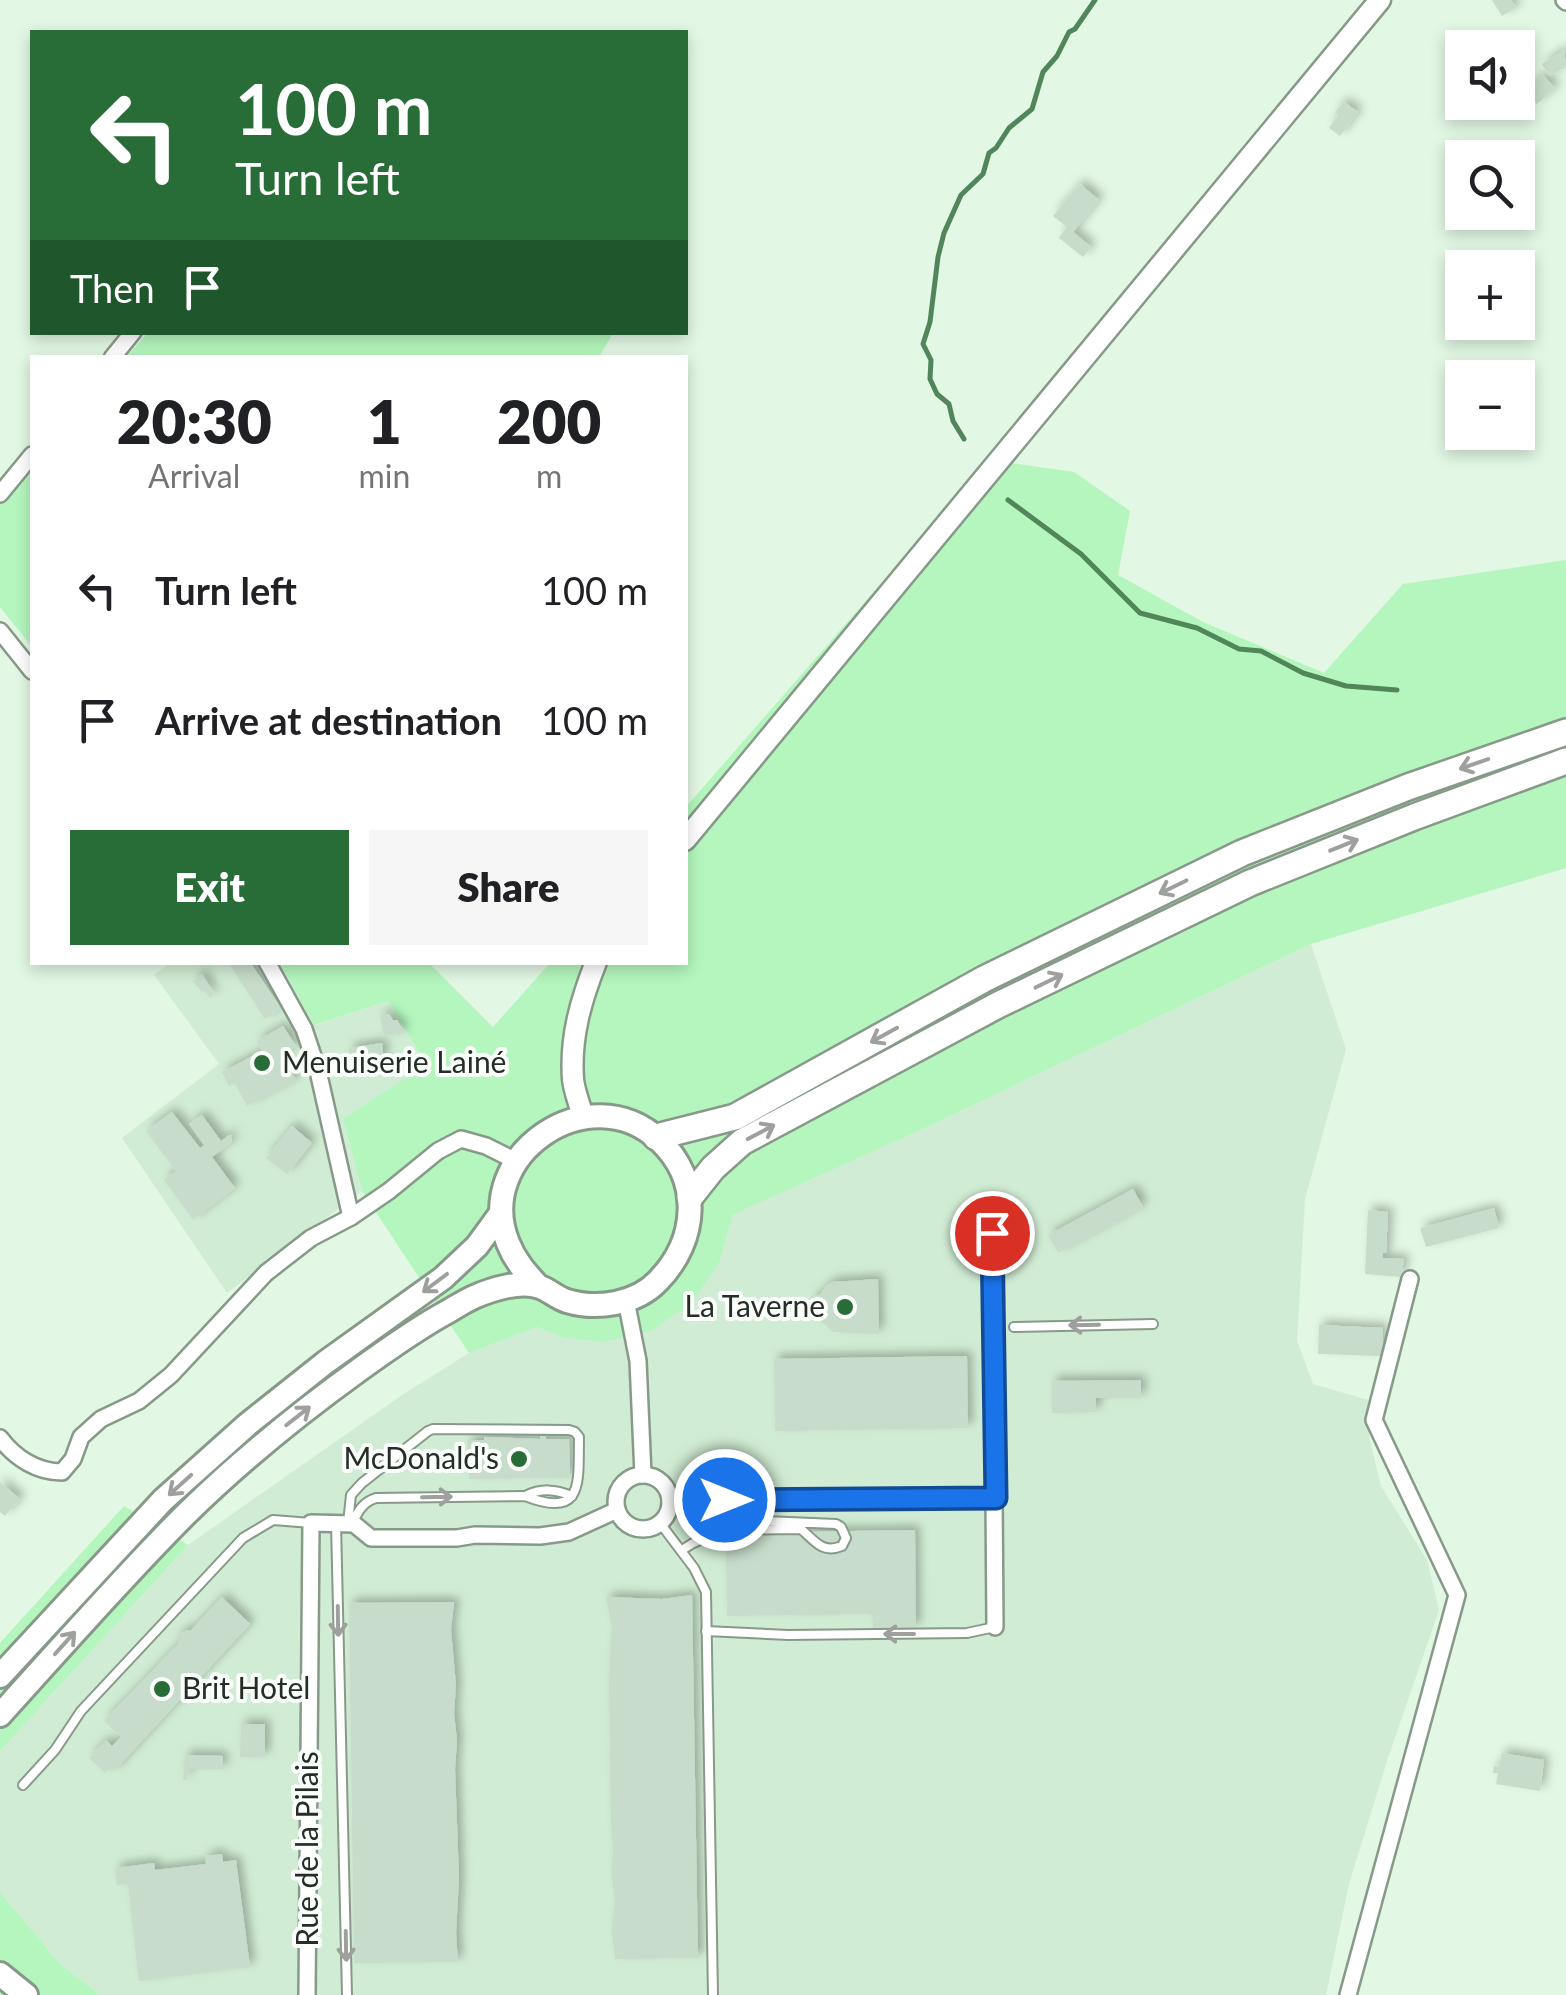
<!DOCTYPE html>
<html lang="en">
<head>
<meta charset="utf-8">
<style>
	:root { --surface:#fff; --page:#f6f6f6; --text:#202124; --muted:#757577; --accent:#286c38 }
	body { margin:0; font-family:Lato,sans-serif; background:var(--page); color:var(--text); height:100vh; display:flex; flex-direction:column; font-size:38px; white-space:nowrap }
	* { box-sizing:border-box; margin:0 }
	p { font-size:32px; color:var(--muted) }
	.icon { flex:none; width:55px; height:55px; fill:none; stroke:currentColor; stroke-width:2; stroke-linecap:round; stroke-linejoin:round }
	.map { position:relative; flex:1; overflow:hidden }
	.drawer { position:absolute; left:30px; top:355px; width:658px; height:610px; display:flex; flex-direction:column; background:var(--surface); border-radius:0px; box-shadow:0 5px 15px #0003 }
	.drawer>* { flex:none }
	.hud { position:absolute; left:30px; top:30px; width:658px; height:305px; border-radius:0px; box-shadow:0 5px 15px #0003; background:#286c38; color:#fff; overflow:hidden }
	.fabs { position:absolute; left:1445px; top:30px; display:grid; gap:20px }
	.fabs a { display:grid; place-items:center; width:90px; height:90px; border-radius:0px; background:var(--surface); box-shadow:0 5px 15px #0003; font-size:50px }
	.pin { position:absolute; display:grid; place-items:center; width:85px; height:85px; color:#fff; margin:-42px; border:5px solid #fff; border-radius:50%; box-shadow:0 2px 10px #0007 }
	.me { position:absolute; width:110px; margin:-55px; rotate:90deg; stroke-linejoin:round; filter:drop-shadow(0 0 8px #0008) }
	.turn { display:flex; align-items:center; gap:35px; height:210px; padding:0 40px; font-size:45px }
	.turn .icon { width:130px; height:130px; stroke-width:2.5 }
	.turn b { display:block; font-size:70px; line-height:85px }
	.then { display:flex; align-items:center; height:95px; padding:0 40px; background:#0003; gap:20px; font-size:38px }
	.eta { display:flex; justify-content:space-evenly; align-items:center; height:170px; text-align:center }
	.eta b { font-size:60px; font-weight:800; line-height:70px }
	.primary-button { display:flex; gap:20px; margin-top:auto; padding:20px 40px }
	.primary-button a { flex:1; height:115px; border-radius:0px; background:var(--accent); color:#fff; font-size:40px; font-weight:800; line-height:115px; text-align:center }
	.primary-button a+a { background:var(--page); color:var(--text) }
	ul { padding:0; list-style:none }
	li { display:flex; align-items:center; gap:30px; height:130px; padding:0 40px }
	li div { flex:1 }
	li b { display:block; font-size:38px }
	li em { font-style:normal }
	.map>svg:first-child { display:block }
	.built { fill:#d1ecd4 }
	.green { fill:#b4f6bd }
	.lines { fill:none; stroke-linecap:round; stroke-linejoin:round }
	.stream { stroke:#50865a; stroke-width:5 }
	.building { fill:#c7dcca; filter:url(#shadow) }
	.service-casing { stroke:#879a89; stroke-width:12 }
	.minor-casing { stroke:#879a89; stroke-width:20 }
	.secondary-casing { stroke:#879a89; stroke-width:25 }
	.primary-casing { stroke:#879a89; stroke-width:28 }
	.trunk-casing { stroke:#879a89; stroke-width:30 }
	.service { stroke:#fff; stroke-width:8 }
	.minor { stroke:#fff; stroke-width:15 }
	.secondary { stroke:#fff; stroke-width:20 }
	.primary { stroke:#fff; stroke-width:22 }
	.trunk { stroke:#fff; stroke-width:25 }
	.oneway { stroke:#9da09d }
	.route-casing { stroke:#114b97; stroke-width:25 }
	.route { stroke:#1a73e8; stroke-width:18 }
	.poi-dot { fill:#286c38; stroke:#fbfffb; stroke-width:4 }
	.labels { text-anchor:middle; stroke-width:8; stroke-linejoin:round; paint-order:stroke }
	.poi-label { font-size:30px; fill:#252d26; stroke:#fbfffb; text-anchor:start }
	.street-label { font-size:30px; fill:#252d26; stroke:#fbfffb }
</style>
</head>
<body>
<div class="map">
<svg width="1566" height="1995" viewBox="0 0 1566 1995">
	<defs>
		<filter id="shadow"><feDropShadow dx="5" dy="-5" stdDeviation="5" flood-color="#0004"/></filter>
	</defs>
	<rect width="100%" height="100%" fill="#e2f7e4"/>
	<!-- built -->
	<g class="built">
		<polygon points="1311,944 1346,1049 1305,1199 1297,1341 1313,1384 1368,1400 1369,1437 1381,1486 1427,1560 1439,1610 1388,1758 1349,1884 1326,1995 100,1995 60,1964 0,1892 0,1751 188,1545 405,1393 469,1353 537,1327 562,1337 720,1261 731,1215 927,1127"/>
		<polygon points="170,963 280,963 315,1025 388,1001 426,1066 343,1119 362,1191 227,1293 122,1138 219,1064 154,975"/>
	</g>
	<!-- green -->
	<g class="green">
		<polygon points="148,333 148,332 613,333 599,357 126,357"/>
		<polygon points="989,460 1074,472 1130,511 1118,575 1203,622 1324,673 1403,584 1566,560 1566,868 1311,944 927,1127 732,1215 720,1261 693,1301 653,1330 602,1342 562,1337 537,1327 469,1353 362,1191 343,1119 426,1065 388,1001 314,1025 280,963 429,963 493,1027 550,963 685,962 685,808"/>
		<polygon points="32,464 32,647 0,607 0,502"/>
		<polygon points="124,1506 188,1545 0,1751 0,1643"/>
		<polygon points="0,1892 60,1964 100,1995 0,1995"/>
	</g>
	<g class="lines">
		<!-- stream -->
		<g class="stream">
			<polyline points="964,439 953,421 949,404 937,394 930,379 931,360 923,344 930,322 938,257 944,233 961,195 983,174 989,153 996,148 1009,128 1032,109 1043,72 1057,56 1069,32 1075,29 1095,0"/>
			<polyline points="1008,500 1081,554 1140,613 1197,628 1239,649 1261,651 1303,673 1346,686 1397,690"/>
		</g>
	</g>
	<!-- building -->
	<g class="building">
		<polygon points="1492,0 1511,0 1516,8 1502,16"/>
		<polygon points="1564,50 1566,67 1550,76 1542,64"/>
		<polygon points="1543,75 1555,88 1537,104 1525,92"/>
		<polygon points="1344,102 1358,112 1340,136 1329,128 1338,115 1335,112"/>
		<polygon points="1080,184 1099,200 1073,232 1091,247 1083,257 1059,238 1067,227 1053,216"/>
		<polygon points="228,962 250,962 281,1008 265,1019"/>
		<polygon points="202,974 214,994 210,998 205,991 202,992 193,981"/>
		<polygon points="389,1014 393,1020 397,1020 405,1033 384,1036 380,1015"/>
		<polygon points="283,1026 296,1046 282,1055 296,1080 247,1106 235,1083 229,1086 222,1072 262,1051 257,1041"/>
		<polygon points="382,1043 384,1061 379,1062 380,1069 355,1071 354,1065 351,1066 349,1048"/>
		<polygon points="172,1112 200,1148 204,1145 189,1124 202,1115 221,1141 229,1135 232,1135 231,1143 212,1157 235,1188 193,1220 164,1180 176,1171 146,1131"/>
		<polygon points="292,1126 312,1143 287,1174 266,1158"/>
		<polygon points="1133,1189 1143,1207 1058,1253 1048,1235"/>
		<polygon points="1494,1208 1499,1228 1426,1247 1420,1228"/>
		<polygon points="1368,1210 1388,1212 1386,1253 1383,1253 1383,1258 1404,1259 1401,1277 1365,1274"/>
		<polygon points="878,1279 879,1334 833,1332 819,1319 816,1320 811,1312 811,1303 816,1295 819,1296 826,1286 833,1282"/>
		<polygon points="1319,1325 1383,1328 1382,1356 1318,1354"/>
		<polygon points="967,1356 968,1428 775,1431 774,1359"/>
		<polygon points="1141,1380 1141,1398 1096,1398 1096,1412 1052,1413 1052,1381"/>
		<polygon points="540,1436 546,1437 546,1439 569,1439 570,1478 469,1479 468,1440 484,1440 484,1437 540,1439"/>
		<polygon points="0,1482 20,1499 5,1516 0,1512"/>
		<polygon points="915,1530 916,1628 873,1628 872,1614 727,1616 726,1533"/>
		<polygon points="692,1595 698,1958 615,1959 612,1931 615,1903 612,1876 613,1848 611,1820 609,1683 612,1628 606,1597 662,1599"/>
		<polygon points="222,1597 250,1624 114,1771 110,1767 105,1773 89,1758 106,1740 112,1746 121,1737 104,1721 178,1644 178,1635 187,1630 190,1631"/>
		<polygon points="454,1602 451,1630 456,1685 454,1713 457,1740 455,1769 459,1878 456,1933 458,1962 354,1963 349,1603"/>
		<polygon points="241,1724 265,1724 265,1757 240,1757"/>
		<polygon points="1502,1753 1544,1760 1540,1791 1496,1784 1498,1773 1493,1773 1494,1766 1499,1767"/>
		<polygon points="185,1755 223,1756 223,1769 188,1769 187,1780 183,1780"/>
		<polygon points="222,1854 223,1862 236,1860 250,1967 139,1981 128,1884 117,1885 115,1868 154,1863 155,1870 206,1864 205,1856"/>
	</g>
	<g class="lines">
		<!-- service casing -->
		<g class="service-casing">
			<g id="service">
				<polyline points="1014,1327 1153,1324"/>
				<path d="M525 1496C541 1488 555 1489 572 1496"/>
				<polyline points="336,1523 347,1995"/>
				<path d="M348 1523 351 1495 362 1483 428 1431 433 1429 569 1430 575 1432 579 1437C578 1481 585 1520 525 1496L376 1498C363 1502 358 1511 352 1524"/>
				<polyline points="660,1523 694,1568 706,1592 713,1995"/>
				<path d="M682 1550C716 1525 760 1530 801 1529 815 1541 822 1554 842 1546L846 1538 841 1527 836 1524 765 1521 733 1505"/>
				<polyline points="706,1631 788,1635 967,1633 995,1627"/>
				<polyline points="23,1785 55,1750 81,1711 243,1538 273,1520 311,1523"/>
			</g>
		</g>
		<!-- minor casing -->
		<g class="minor-casing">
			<g id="minor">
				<polyline points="1564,0 1566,2"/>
				<polyline points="112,358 133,332"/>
				<polyline points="0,494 32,455"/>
				<polyline points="0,631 32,671"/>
				<polyline points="267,962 304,1029 318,1071 351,1217"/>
				<polyline points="992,1233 995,1627"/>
				<polyline points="626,1300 638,1361 643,1475"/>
				<path d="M0 1438C15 1458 37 1472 62 1472L73 1459 81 1437 101 1419 139 1401 171 1375 266 1273 311 1238 351 1217 389 1191 438 1151 461 1139 486 1146 516 1161"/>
				<circle cx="643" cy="1502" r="27"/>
				<polyline points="670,1501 996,1498"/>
				<polyline points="307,1995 311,1523 354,1524 371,1538 457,1538 475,1535 540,1536 569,1532 617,1510"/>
				<polyline points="1348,1995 1457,1595 1374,1420 1410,1279"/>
			</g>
		</g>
		<!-- secondary casing -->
		<g class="secondary-casing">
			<g id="secondary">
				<polyline points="685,840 1380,0"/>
				<path d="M583 1117C580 1105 574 1091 573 1079 570 1037 581 1000 596 962"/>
			</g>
		</g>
		<!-- primary casing -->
		<g class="primary-casing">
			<g id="primary">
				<polyline points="0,1676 163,1500 248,1424 326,1362 443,1278 477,1246 501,1213"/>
				<path d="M0 1715C61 1648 121 1579 185 1515 239 1462 298 1414 359 1370 388 1349 416 1329 447 1312 456 1307 465 1301 474 1297 492 1289 521 1280 540 1287 549 1290 557 1298 567 1301 597 1310 636 1304 658 1281 698 1240 702 1180 659 1140 589 1075 472 1155 508 1243 515 1261 526 1273 538 1286"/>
				<polyline points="0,1974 26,1995"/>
			</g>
		</g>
		<!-- trunk casing -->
		<g class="trunk-casing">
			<g id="trunk">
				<polyline points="656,1137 735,1117 984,979 1242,853 1408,787 1566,732"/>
				<polyline points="690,1197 713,1168 742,1142 998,1005 1250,883 1414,817 1566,761"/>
			</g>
		</g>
		<!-- service -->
		<use href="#service" class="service"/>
		<!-- minor -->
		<use href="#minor" class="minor"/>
		<!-- secondary -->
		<use href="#secondary" class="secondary"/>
		<!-- primary -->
		<use href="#primary" class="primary"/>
		<!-- trunk -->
		<use href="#trunk" class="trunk"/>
	</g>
	<!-- one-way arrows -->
	<defs><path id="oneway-shaft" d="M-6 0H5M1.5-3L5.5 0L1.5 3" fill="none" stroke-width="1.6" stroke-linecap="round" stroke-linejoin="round" transform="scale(2.5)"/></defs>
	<g class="oneway">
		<use href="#oneway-shaft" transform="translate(1474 764) rotate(161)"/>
		<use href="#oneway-shaft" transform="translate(1344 845) rotate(-22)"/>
		<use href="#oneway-shaft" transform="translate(1173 887) rotate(154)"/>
		<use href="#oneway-shaft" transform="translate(1049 981) rotate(-26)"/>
		<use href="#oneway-shaft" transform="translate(884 1035) rotate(151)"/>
		<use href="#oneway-shaft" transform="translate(761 1132) rotate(-28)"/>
		<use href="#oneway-shaft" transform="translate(435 1283) rotate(143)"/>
		<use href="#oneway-shaft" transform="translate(1084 1325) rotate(179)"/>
		<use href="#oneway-shaft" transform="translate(298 1416) rotate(-38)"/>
		<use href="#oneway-shaft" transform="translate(180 1485) rotate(138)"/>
		<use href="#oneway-shaft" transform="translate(437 1497) rotate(-1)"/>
		<use href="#oneway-shaft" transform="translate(338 1621) rotate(89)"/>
		<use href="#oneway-shaft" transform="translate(899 1634) rotate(180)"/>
		<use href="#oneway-shaft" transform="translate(65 1643) rotate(-48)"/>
		<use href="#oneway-shaft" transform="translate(346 1946) rotate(89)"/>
	</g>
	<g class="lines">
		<!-- route casing -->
		<g class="route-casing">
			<polyline id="route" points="725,1500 996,1498 992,1233"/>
		</g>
		<!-- route -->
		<use href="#route" class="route"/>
	</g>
	<!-- markers -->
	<g class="poi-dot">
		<circle cx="262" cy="1063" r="10"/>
		<circle cx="845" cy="1307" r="10"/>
		<circle cx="519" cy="1459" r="10"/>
		<circle cx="162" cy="1689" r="10"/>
	</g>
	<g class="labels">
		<!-- poi labels -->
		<g class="poi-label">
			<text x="282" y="1073">Menuiserie Lainé</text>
			<text x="825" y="1317" text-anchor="end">La Taverne</text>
			<text x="499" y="1469" text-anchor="end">McDonald's</text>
			<text x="182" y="1699">Brit Hotel</text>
		</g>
		<!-- street labels -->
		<g class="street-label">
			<text transform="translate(308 1849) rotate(-90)" y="10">Rue de la Pilais</text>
		</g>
	</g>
</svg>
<div class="fabs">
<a><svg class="icon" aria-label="sound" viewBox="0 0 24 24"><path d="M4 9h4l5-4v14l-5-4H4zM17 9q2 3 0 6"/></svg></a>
<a><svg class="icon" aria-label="search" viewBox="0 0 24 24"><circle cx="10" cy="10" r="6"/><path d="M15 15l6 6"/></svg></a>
<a>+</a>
<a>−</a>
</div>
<div class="pin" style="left:992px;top:1233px;background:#d93025"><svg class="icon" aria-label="arrive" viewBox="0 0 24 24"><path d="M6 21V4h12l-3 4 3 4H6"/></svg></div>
<svg class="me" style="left:725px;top:1500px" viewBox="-20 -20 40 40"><circle r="17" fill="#1a73e8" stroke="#fff" stroke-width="3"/><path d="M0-11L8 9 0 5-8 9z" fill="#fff"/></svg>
<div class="hud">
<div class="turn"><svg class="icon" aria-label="left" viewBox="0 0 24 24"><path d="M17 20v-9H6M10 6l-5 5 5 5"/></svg><div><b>100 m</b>Turn left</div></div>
<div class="then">Then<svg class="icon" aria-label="arrive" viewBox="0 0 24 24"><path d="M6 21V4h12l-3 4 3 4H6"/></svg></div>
</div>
<section class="drawer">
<div class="eta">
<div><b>20:30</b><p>Arrival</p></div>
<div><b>1</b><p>min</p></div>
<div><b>200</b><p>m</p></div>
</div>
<ul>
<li><svg class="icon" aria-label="left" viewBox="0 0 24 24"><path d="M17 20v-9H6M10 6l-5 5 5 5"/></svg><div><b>Turn left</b></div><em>100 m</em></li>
<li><svg class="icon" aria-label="arrive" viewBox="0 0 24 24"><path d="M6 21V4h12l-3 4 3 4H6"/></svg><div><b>Arrive at destination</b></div><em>100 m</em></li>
</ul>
<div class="primary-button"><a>Exit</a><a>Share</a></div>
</section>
</div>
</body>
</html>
